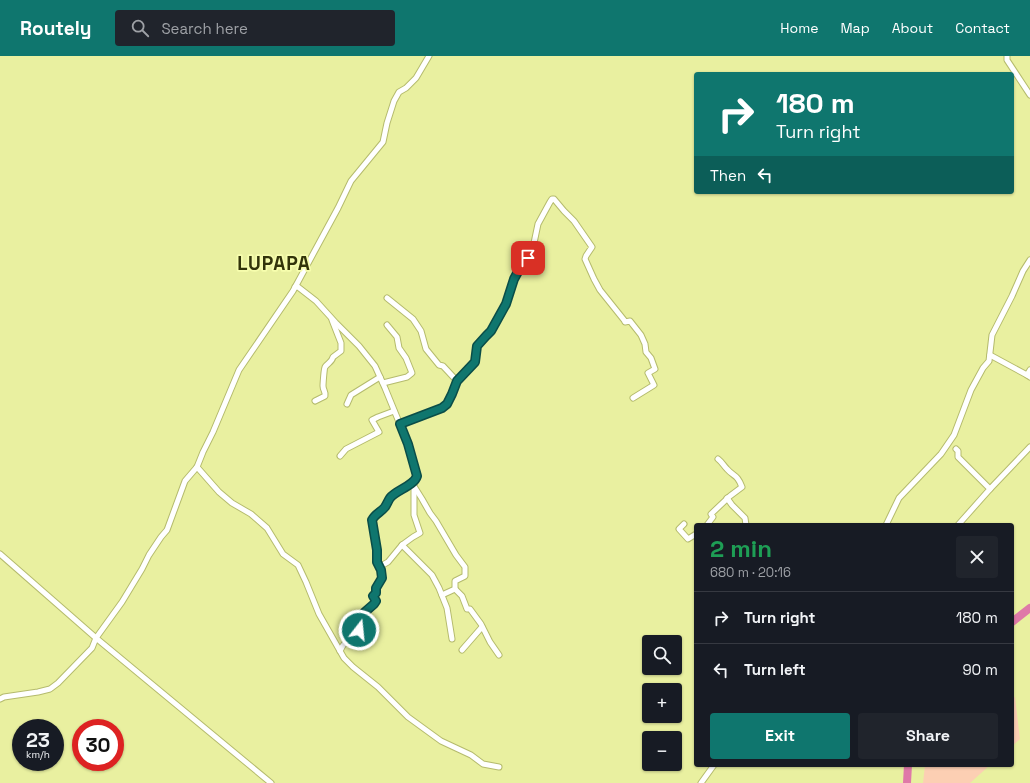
<!DOCTYPE html>
<html lang="en">
<head>
<meta charset="utf-8">
<style>
	:root { --surface:#171b24; --page:#20242c; --text:#f1f3f6; --muted:#9ea1a6; --line:#363941; --accent:#0f766e }
	body { margin:0; font-family:"Space Grotesk",sans-serif; background:var(--page); color:var(--text); height:100vh; display:flex; flex-direction:column; font-size:15px; white-space:nowrap }
	* { box-sizing:border-box; margin:0 }
	p { font-size:13px; color:var(--muted) }
	.icon { flex:none; width:22px; height:22px; fill:none; stroke:currentColor; stroke-width:2; stroke-linecap:round; stroke-linejoin:round }
	.map { position:relative; flex:1; overflow:hidden }
	.details { position:absolute; left:694px; top:467px; width:320px; height:244px; display:flex; flex-direction:column; background:var(--surface); border-radius:4px; box-shadow:0 1px 3px #0004 }
	.details>* { flex:none }
	.hud { position:absolute; left:694px; top:16px; width:320px; height:122px; border-radius:4px; box-shadow:0 1px 3px #0004; background:#0f766e; color:#fff; overflow:hidden }
	.buttons { position:absolute; left:642px; top:579px; display:grid; gap:8px }
	.buttons a { display:grid; place-items:center; width:40px; height:40px; border-radius:4px; background:var(--surface); box-shadow:0 1px 3px #0004; font-size:20px }
	.speed { position:absolute; left:12px; top:663px; display:flex; gap:8px; font-size:20px; font-weight:700; text-align:center }
	.speed>* { display:grid; place-content:center; width:52px; height:52px; border-radius:50%; background:var(--surface); box-shadow:0 1px 3px #0004; line-height:1 }
	.speed small { font-size:10px; font-weight:400 }
	.speed .limit { border:6px solid #d22; background:#fff; color:#111 }
	.pin { position:absolute; display:grid; place-items:center; width:34px; height:34px; color:#fff; margin:-17px; border-radius:8px; box-shadow:0 2px 6px #0006 }
	.me { position:absolute; width:44px; margin:-22px; rotate:16deg; stroke-linejoin:round; filter:drop-shadow(0 0 3px #0008) }
	.turn { display:flex; align-items:center; gap:14px; height:84px; padding:0 16px; font-size:18px }
	.turn .icon { width:52px; height:52px; stroke-width:2.5 }
	.turn b { display:block; font-size:28px; line-height:34px }
	.then { display:flex; align-items:center; height:38px; padding:0 16px; background:#0003; gap:8px; font-size:15px }
	.round { display:grid; place-items:center; flex:none; width:42px; height:42px; border-radius:4px; background:var(--page) }
	.headline { display:flex; align-items:center; justify-content:space-between; height:68px; padding:0 16px }
	h1 { font-size:24px; font-weight:700; line-height:30px; color:#1e9e55 }
	.cta { display:flex; gap:8px; margin-top:auto; padding:8px 16px }
	.cta a { flex:1; height:46px; border-radius:4px; background:var(--accent); color:#fff; font-size:16px; font-weight:700; line-height:46px; text-align:center }
	.cta a+a { background:var(--page); color:var(--text) }
	ul { padding:0; list-style:none }
	li { display:flex; align-items:center; gap:12px; height:52px; padding:0 16px; border-top:1px solid var(--line) }
	li div { flex:1 }
	li b { display:block; font-size:15px }
	li em { font-style:normal }
	header { display:flex; align-items:center; gap:24px; box-sizing:border-box; height:56px; padding:0 20px; background:var(--accent); color:#fff }
	header strong { font-size:19px }
	nav { display:flex; gap:22px; margin-inline-start:auto; font-size:14px }
	.search { width:280px; height:36px; background:var(--page); display:flex; align-items:center; gap:10px; box-sizing:border-box; padding:0 14px; border-radius:4px; color:var(--muted); font-size:15px }
	.map>svg:first-child { display:block }
	.green { fill:#fccfb3 }
	.lines { fill:none; stroke-linecap:round; stroke-linejoin:round }
	.river { stroke:#df79a8; stroke-width:8 }
	.minor-casing { stroke:#b5bb6d; stroke-width:7 }
	.minor { stroke:#fff; stroke-width:5 }
	.route-casing { stroke:#0a4d48; stroke-width:10 }
	.route { stroke:#0f766e; stroke-width:7 }
	.labels { text-anchor:middle; stroke-width:3.5; stroke-linejoin:round; paint-order:stroke }
	.district-label { font-size:19px; font-weight:bold; letter-spacing:1px; fill:#32340a; stroke:#f6fdad }
</style>
</head>
<body>
<header>
<strong>Routely</strong>
<div class="search"><svg class="icon" aria-label="search" viewBox="0 0 24 24"><circle cx="10" cy="10" r="6"/><path d="M15 15l6 6"/></svg>Search here</div>
<nav><a>Home</a><a>Map</a><a>About</a><a>Contact</a></nav>
</header>
<div class="map">
<svg width="1030" height="727" viewBox="0 0 1030 727">
	<rect width="100%" height="100%" fill="#e9f0a0"/>
	<!-- green -->
	<g class="green">
		<polygon points="1015,641 1020,683 1012,690 1012,642"/>
		<polygon points="925,709 990,709 970,727 923,727"/>
	</g>
	<g class="lines">
		<!-- river -->
		<g class="river">
			<polyline points="1012,566 1030,552"/>
			<polyline points="907,727 908,709"/>
		</g>
		<!-- minor casing -->
		<g class="minor-casing">
			<g id="minor">
				<polyline points="1007,0 1007,4 1030,39"/>
				<path d="M295 231H298L316 245 336 267 359 290 375 310 385 332 408 388 417 420C414 430 396 434 390 442 388 445 387 448 385 451 381 456 375 458 372 464L377 494V506L381 514 382 522 376 532V537L373 540 376 545 374 548 358 562 359 574C351 580 343 587 340 595"/>
				<path d="M387 242 413 263 421 275 426 293 439 309 443 310 457 325C454 335 450 345 442 352L400 369"/>
				<polyline points="990,299 1027,319"/>
				<polyline points="1030,314 1027,319 1030,321"/>
				<polyline points="457,325 475,306 477,290 486,279 491,275 506,248 514,223 531,197 534,187 538,168 550,146 552,143 554,143 564,155 574,165 592,191 586,200 585,203 594,223 600,234 624,264 625,266 630,265 641,279 645,288 646,296 651,302 655,313 648,317 654,329 633,342"/>
				<polyline points="383,327 407,321 412,317 406,302 399,292 397,281 387,269"/>
				<path d="M315 345 325 340C326 336 323 334 323 330 323 329 324 312 325 311 328 307 332 306 333 301L341 295V287L332 264"/>
				<polyline points="347,348 351,339 380,321"/>
				<polyline points="956,393 958,395 958,401 990,433 958,469"/>
				<polyline points="340,400 346,393 379,376 372,364 378,361 394,355"/>
				<polyline points="197,411 219,436 232,447 251,458 267,472 283,498 298,509 306,526 319,558 344,602 353,611 378,631 408,661 441,685 471,699 483,708 499,711"/>
				<polyline points="412,427 422,443 430,457 436,465 456,499 465,511 465,520 455,525 455,533 442,539"/>
				<polyline points="990,433 1030,391"/>
				<polyline points="727,442 732,449 745,462 746,469"/>
				<polyline points="684,468 679,473 688,483 696,478"/>
				<path d="M707 469 713 461 711 458 730 440 742 431C737 418 734 421 727 413 724 410 722 406 718 403"/>
				<polyline points="886,469 899,442 941,398 954,379 971,334 983,312 989,305 992,279 1012,240 1023,215 1030,204"/>
				<polyline points="402,489 432,519 439,532 447,552 452,583"/>
				<polyline points="0,498 96,582 271,727"/>
				<polyline points="379,511 388,506 402,489 413,481 420,477 414,459 414,431"/>
				<polyline points="455,533 462,540 467,553 470,553 481,568 490,586 499,599"/>
				<polyline points="462,594 482,571"/>
				<polyline points="0,643 4,641 38,636 50,633 58,627 92,592 96,582 122,546 142,513 149,499 161,481 167,474 185,425 197,411 203,396 213,376 239,314 293,235 338,152 351,125 383,86 387,67 394,45 399,36 406,32 416,22 429,0"/>
				<polyline points="701,727 714,709"/>
			</g>
		</g>
		<!-- minor -->
		<use href="#minor" class="minor"/>
	</g>
	<g class="lines">
		<!-- route casing -->
		<g class="route-casing">
			<path id="route" d="M359 574 358 562 374 548 376 545 373 540 376 537V532L382 522 381 514 377 506V494L372 464C375 458 381 456 385 451 387 448 388 445 390 442 396 434 414 430 417 420L408 388 400 368 442 352 447 348 452 338 457 325 475 306 477 290 486 280 491 275 506 248 514 223 520 212 528 202"/>
		</g>
		<!-- route -->
		<use href="#route" class="route"/>
	</g>
	<g class="labels">
		<!-- district labels -->
		<g class="district-label">
			<text x="274" y="214">LUPAPA</text>
		</g>
	</g>
</svg>
<div class="buttons">
<a><svg class="icon" aria-label="search" viewBox="0 0 24 24"><circle cx="10" cy="10" r="6"/><path d="M15 15l6 6"/></svg></a>
<a>+</a>
<a>−</a>
</div>
<div class="speed"><div>23<small>km/h</small></div><div class="limit">30</div></div>
<div class="pin" style="left:528px;top:202px;background:#d93025"><svg class="icon" aria-label="arrive" viewBox="0 0 24 24"><path d="M6 21V4h12l-3 4 3 4H6"/></svg></div>
<svg class="me" style="left:359px;top:574px" viewBox="-20 -20 40 40"><circle r="17" fill="#0f766e" stroke="#fff" stroke-width="3"/><path d="M0-11L8 9 0 5-8 9z" fill="#fff"/></svg>
<div class="hud">
<div class="turn"><svg class="icon" aria-label="right" viewBox="0 0 24 24"><path d="M7 20v-9h11M14 6l5 5-5 5"/></svg><div><b>180 m</b>Turn right</div></div>
<div class="then">Then<svg class="icon" aria-label="left" viewBox="0 0 24 24"><path d="M17 20v-9H6M10 6l-5 5 5 5"/></svg></div>
</div>
<section class="details">
<div class="headline"><div><h1>2 min</h1><p>680 m · 20:16</p></div><a class="round"><svg class="icon" aria-label="close" viewBox="0 0 24 24"><path d="M6 6l12 12M18 6L6 18"/></svg></a></div>
<ul>
<li><svg class="icon" aria-label="right" viewBox="0 0 24 24"><path d="M7 20v-9h11M14 6l5 5-5 5"/></svg><div><b>Turn right</b></div><em>180 m</em></li>
<li><svg class="icon" aria-label="left" viewBox="0 0 24 24"><path d="M17 20v-9H6M10 6l-5 5 5 5"/></svg><div><b>Turn left</b></div><em>90 m</em></li>
</ul>
<div class="cta"><a>Exit</a><a>Share</a></div>
</section>
</div>
</body>
</html>
